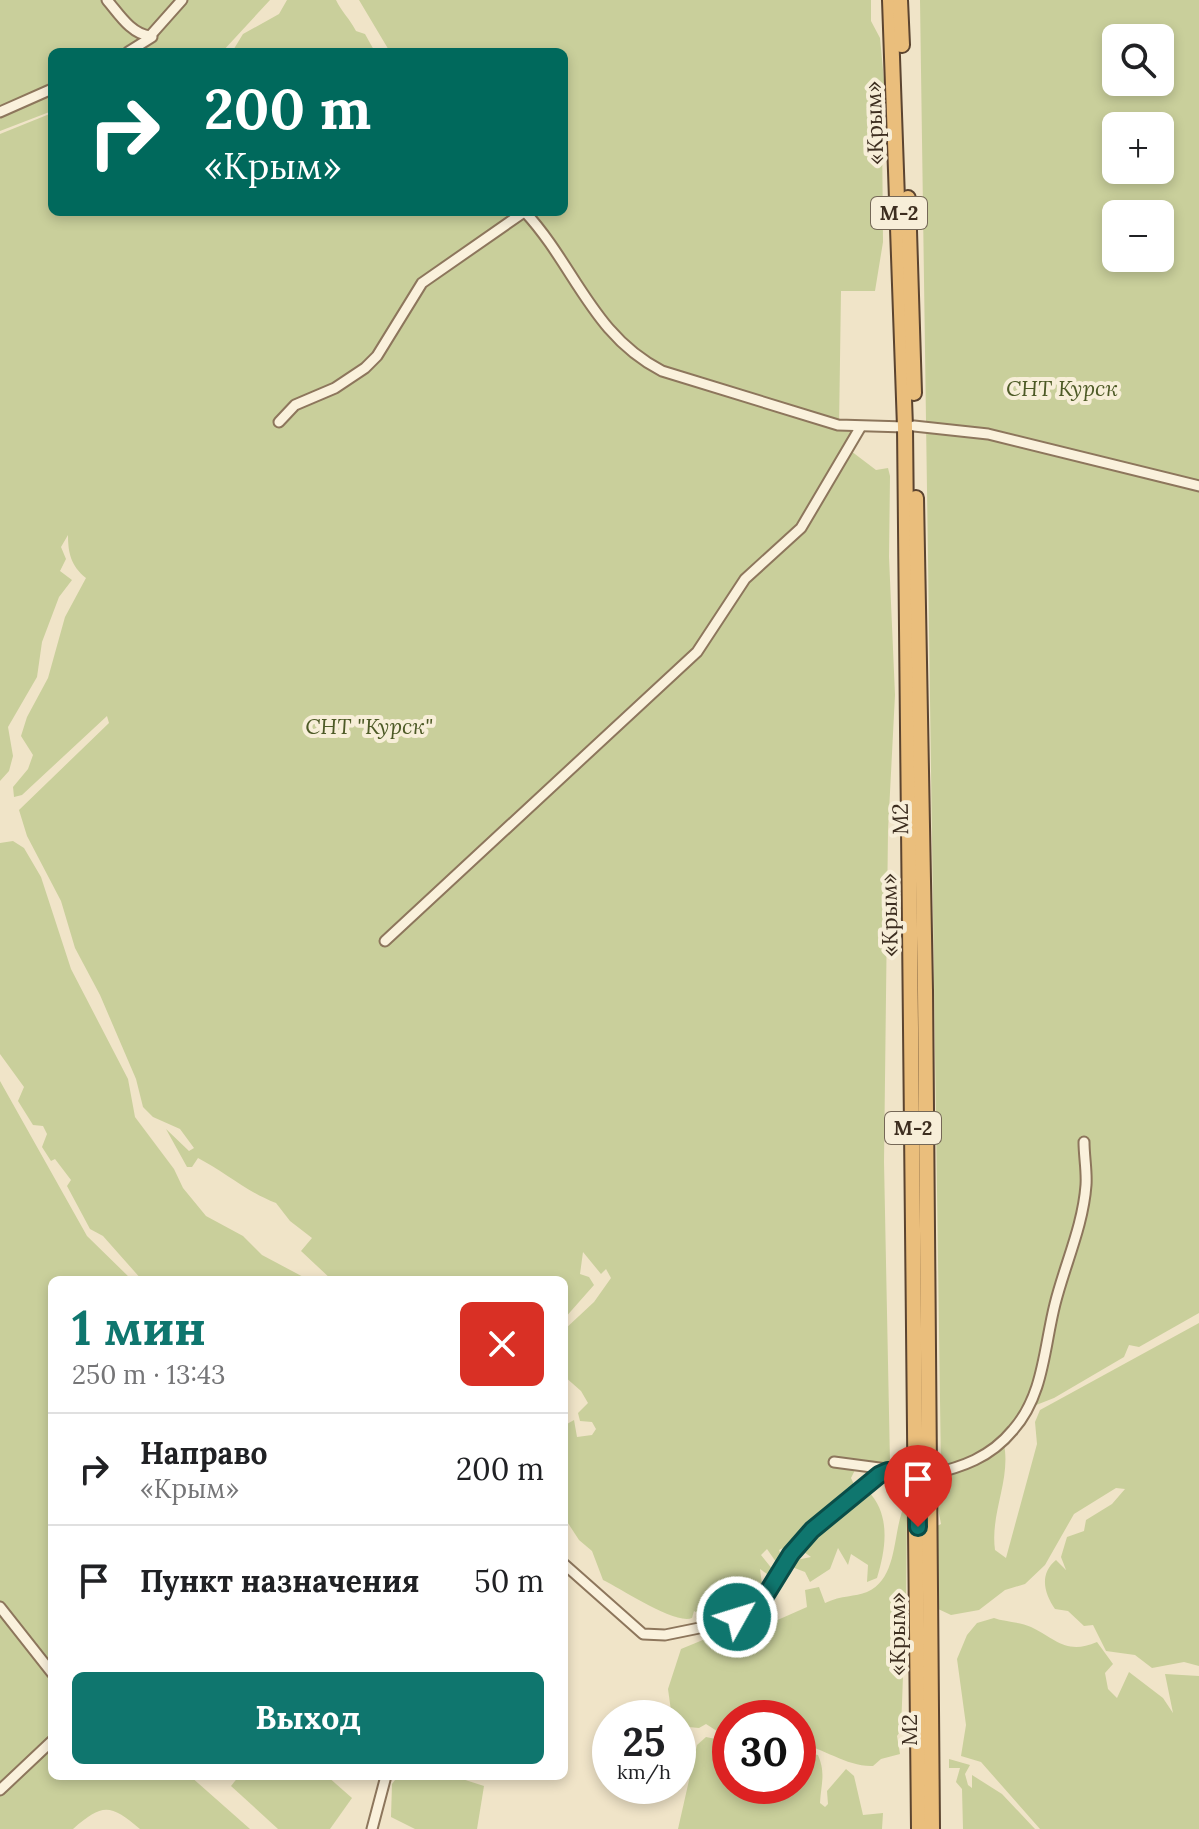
<!DOCTYPE html>
<html lang="ru">
<head>
<meta charset="utf-8">
<style>
	:root { --surface:#fff; --page:#f2f2f2; --text:#202124; --muted:#757577; --line:#e0e0e0; --accent:#0f766e }
	body { margin:0; font-family:Lora,serif; background:var(--page); color:var(--text); height:100vh; display:flex; flex-direction:column; font-size:30px; white-space:nowrap }
	* { box-sizing:border-box; margin:0 }
	p { font-size:26px; color:var(--muted) }
	.icon { flex:none; width:44px; height:44px; fill:none; stroke:currentColor; stroke-width:2; stroke-linecap:round; stroke-linejoin:round }
	.map { position:relative; flex:1; overflow:hidden }
	.side { position:absolute; left:48px; top:1276px; width:520px; height:504px; display:flex; flex-direction:column; background:var(--surface); border-radius:12px; box-shadow:0 4px 12px #0003 }
	.side>* { flex:none }
	.guide { position:absolute; left:48px; top:48px; width:520px; height:168px; border-radius:12px; box-shadow:0 4px 12px #0003; background:#00695c; color:#fff; overflow:hidden }
	.fabs { position:absolute; left:1102px; top:24px; display:grid; gap:16px }
	.fabs a { display:grid; place-items:center; width:72px; height:72px; border-radius:12px; background:var(--surface); box-shadow:0 4px 12px #0003; font-size:40px }
	.speed { position:absolute; left:592px; top:1700px; display:flex; gap:16px; font-size:40px; font-weight:700; text-align:center }
	.speed>* { display:grid; place-content:center; width:104px; height:104px; border-radius:50%; background:var(--surface); box-shadow:0 4px 12px #0003; line-height:1 }
	.speed small { font-size:20px; font-weight:400 }
	.speed .limit { border:12px solid #d22; background:#fff; color:#111 }
	.pin { position:absolute; display:grid; place-items:center; width:68px; height:68px; color:#fff; margin:-82px -34px; border-radius:50% 50% 50% 0; rotate:-45deg; box-shadow:0 0 8px #0007 }
	.pin .icon { rotate:45deg }
	.me { position:absolute; width:88px; margin:-44px; rotate:51deg; stroke-linejoin:round; filter:drop-shadow(0 0 6px #0008) }
	.turn { display:flex; align-items:center; gap:28px; height:168px; padding:0 24px; font-size:36px }
	.turn .icon { width:104px; height:104px; stroke-width:2.5 }
	.turn b { display:block; font-size:56px; line-height:68px }
	.round { display:grid; place-items:center; flex:none; width:84px; height:84px; border-radius:12px; background:var(--page) }
	.summary { display:flex; align-items:center; justify-content:space-between; height:136px; padding:0 24px }
	h1 { font-size:48px; font-weight:700; line-height:60px; color:var(--accent) }
	.cta { display:flex; gap:16px; margin-top:auto; padding:16px 24px }
	.cta a { flex:1; height:92px; border-radius:12px; background:var(--accent); color:#fff; font-size:32px; font-weight:700; line-height:92px; text-align:center }
	ul { padding:0; list-style:none }
	li { display:flex; align-items:center; gap:24px; height:112px; padding:0 24px; border-top:2px solid var(--line) }
	li div { flex:1 }
	li b { display:block; font-size:30px }
	li em { font-style:normal }
	.map>svg:first-child { display:block }
	.green { fill:#c9cf9b; fill-rule:evenodd }
	.lines { fill:none; stroke-linecap:round; stroke-linejoin:round }
	.minor-casing { stroke:#8d765c; stroke-width:13 }
	.trunk-casing { stroke:#5b4430; stroke-width:18 }
	.minor { stroke:#faf1dc; stroke-width:9 }
	.trunk { stroke:#eabe7c; stroke-width:14 }
	.route-casing { stroke:#0a4d48; stroke-width:20 }
	.route { stroke:#0f766e; stroke-width:14 }
	.labels { text-anchor:middle; stroke-width:8; stroke-linejoin:round; paint-order:stroke }
	.shield { fill:#f7eed8; stroke:#756857; stroke-width:2 }
	.shield-label { font-size:20px; font-weight:bold; fill:#3d2e20 }
	.street-label { font-size:22px; fill:#3d2e20; stroke:#f7eed8 }
	.park-label { font-size:22px; font-style:italic; fill:#4d5a26; stroke:#f7eed8 }
</style>
</head>
<body>
<div class="map">
<svg width="1199" height="1829" viewBox="0 0 1199 1829">
	<rect width="100%" height="100%" fill="#f0e4c8"/>
	<!-- green -->
	<g class="green">
		<polygon points="0,0 179,0 135,45 121,52 52,52 52,111 0,131"/>
		<polygon points="185,0 270,0 222,52 137,52 137,47 155,37"/>
		<path d="M287 0H336C341 11 350 19 356 31L365 34 375 52H232L243 34 279 14Z"/>
		<path d="M359 0H871V21L880 38 888 123 882 125 883 242 875 291H841L839 428 855 432 851 451 876 470 888 468 890 476 889 557 895 695 888 831 884 1162 890 1463 881 1471 856 1468 851 1478 858 1493 868 1491C891 1515 886 1548 877 1578L867 1582 868 1565 851 1554 848 1565 838 1548 830 1569 810 1582 805 1572 792 1567 796 1560 811 1557 801 1550 806 1543 798 1540 779 1550 782 1558 776 1562 767 1549 761 1555 773 1570 767 1574 760 1569 763 1592C738 1615 730 1605 706 1618L694 1611 692 1618C675 1625 622 1589 603 1580L592 1551 579 1540 564 1517 567 1424 574 1420 577 1437 592 1435 596 1429 592 1422 580 1421 578 1413 588 1403 581 1391 564 1376V1330L594 1302 611 1278 606 1269 601 1274 583 1252 580 1274 589 1277 594 1285 564 1319V1280H332L301 1251 312 1238 290 1221 276 1203C247 1192 225 1172 198 1158L192 1167H187L166 1129 189 1151 194 1148 180 1129 153 1117 143 1107 136 1079 100 995 75 948 61 901 27 836 19 810 109 723 107 716 22 795 14 797 13 787 28 769 33 755 21 736 27 717 48 678 65 617 86 578C71 566 68 553 68 535L61 547 66 559 60 571 72 580 59 597 42 642 37 677 8 727 13 756 9 771 0 781V134L52 113V212H564V52H390Z"/>
		<path d="M920 0H1199V1313L1139 1347 1129 1345 1124 1357 1054 1398 1026 1409 1015 1425 987 1450 941 1470ZM1116 38H1160V82H1116ZM1116 126H1160V170H1116ZM1116 214H1160V258H1116Z"/>
		<polygon points="13,841 24,848 41,877 71,969 128,1079 135,1117 174,1169 183,1188 206,1216 243,1236 262,1255 309,1280 142,1280 103,1236 90,1229 67,1186 71,1180 55,1159 51,1161 42,1147 47,1134 43,1126 33,1125 18,1101 24,1087 0,1054 0,843"/>
		<path d="M0 1081 87 1236 132 1280H52V1776H190L250 1829H140C110 1804 103 1803 73 1829H0Z"/>
		<path d="M1199 1323V1666L1184 1662 1152 1668 1135 1655 1106 1651 1093 1625 1084 1626 1068 1611 1055 1609C1044 1593 1039 1574 1056 1560L1066 1570 1061 1557 1067 1537 1084 1531 1086 1520 1112 1504 1125 1489 1116 1488 1074 1514 1045 1565 1025 1584 1005 1590 979 1610 951 1615 936 1608 933 1528 941 1524 933 1482 976 1465 1004 1444C1011 1480 990 1513 995 1550L1006 1558 1037 1444 1035 1422 1040 1410Z"/>
		<path d="M907 1501 906 1612 899 1639 903 1676 901 1730 897 1736 900 1754 881 1759 873 1766C847 1767 824 1748 798 1743V1718H730V1735L720 1733 706 1724 699 1728 678 1726V1718H672L668 1689 681 1649 727 1630 736 1634 746 1626 773 1622 807 1607 805 1590 819 1587 825 1603C842 1595 855 1597 867 1592 901 1577 891 1526 907 1501Z"/>
		<path d="M994 1618C1005 1622 1021 1622 1031 1627 1057 1640 1067 1655 1097 1642L1113 1664 1105 1673 1108 1689 1117 1698 1129 1672 1163 1698 1173 1713 1165 1674 1199 1676V1829H1040L981 1762 961 1756 966 1725 957 1659 967 1635 977 1623Z"/>
		<path d="M706 1737 730 1742V1786H798V1751L818 1755C826 1774 821 1784 820 1803L825 1807 828 1804 827 1791 846 1769 854 1776 863 1815 883 1813 882 1829H678L697 1745Z"/>
		<polygon points="949,1759 970,1765 965,1774 968,1785 972,1788 972,1775 1002,1794 1035,1829 963,1829 962,1789 956,1782 960,1768 949,1768"/>
		<polygon points="239,1776 327,1776 352,1798 330,1829 278,1829 231,1786"/>
		<polygon points="398,1776 453,1776 484,1786 477,1829 415,1829 391,1817 392,1784"/>
	</g>
	<g class="lines">
		<!-- minor casing -->
		<g class="minor-casing">
			<g id="minor">
				<path d="M107 0C119 14 131 34 150 36L182 0"/>
				<polyline points="128,52 152,37"/>
				<polyline points="0,112 52,89"/>
				<path d="M525 212C575 266 592 335 662 371L838 425 905 427"/>
				<polyline points="279,422 295,405 335,388 365,368 377,356 422,283 524,212"/>
				<polyline points="914,426 988,434 1199,486"/>
				<polyline points="385,941 697,652 745,579 801,528 860,428"/>
				<polyline points="834,1462 917,1473"/>
				<path d="M929 1475C962 1467 990 1458 1013 1430 1044 1395 1044 1347 1055 1304 1065 1264 1083 1226 1086 1185 1087 1171 1084 1156 1084 1142"/>
				<polyline points="564,1564 643,1634 665,1635 714,1625 737,1617 762,1601 791,1554 812,1530 838,1512 866,1482 888,1471"/>
				<polyline points="0,1607 52,1673"/>
				<polyline points="0,1790 52,1741"/>
				<polyline points="372,1829 386,1776"/>
			</g>
		</g>
		<!-- trunk casing -->
		<g class="trunk-casing">
			<g id="trunk">
				<polyline points="890,0 905,427 919,1829"/>
				<polyline points="900,0 902,45"/>
				<polyline points="908,198 914,393"/>
				<polyline points="916,498 925,990 932,1829"/>
			</g>
		</g>
		<!-- minor -->
		<use href="#minor" class="minor"/>
		<!-- trunk -->
		<use href="#trunk" class="trunk"/>
	</g>
	<g class="lines">
		<!-- route casing -->
		<g class="route-casing">
			<polyline id="route" points="737,1617 762,1601 791,1554 812,1530 879,1475 888,1471 917,1473 918,1527"/>
		</g>
		<!-- route -->
		<use href="#route" class="route"/>
	</g>
	<g class="labels">
		<!-- shield labels -->
		<g class="shield">
			<rect x="871" y="197" width="56" height="32" rx="6"/>
			<rect x="885" y="1112" width="56" height="32" rx="6"/>
		</g>
		<g class="shield-label">
			<text x="899" y="220">М-2</text>
			<text x="913" y="1135">М-2</text>
		</g>
		<!-- street labels -->
		<g class="street-label">
			<text transform="translate(874 123) rotate(-92)" y="8">«Крым»</text>
			<text transform="translate(900 819) rotate(-91)" y="8">М2</text>
			<text transform="translate(889 915) rotate(-91)" y="8">«Крым»</text>
			<text transform="translate(897 1634) rotate(-90)" y="8">«Крым»</text>
			<text transform="translate(909 1730) rotate(-90)" y="8">М2</text>
		</g>
		<!-- park labels -->
		<g class="park-label">
			<text x="1062" y="396">СНТ Курск</text>
			<text x="369" y="734">СНТ "Курск"</text>
		</g>
	</g>
</svg>
<div class="fabs">
<a><svg class="icon" aria-label="search" viewBox="0 0 24 24"><circle cx="10" cy="10" r="6"/><path d="M15 15l6 6"/></svg></a>
<a>+</a>
<a>−</a>
</div>
<div class="speed"><div>25<small>km/h</small></div><div class="limit">30</div></div>
<div class="pin" style="left:918px;top:1527px;background:#d93025"><svg class="icon" aria-label="arrive" viewBox="0 0 24 24"><path d="M6 21V4h12l-3 4 3 4H6"/></svg></div>
<svg class="me" style="left:737px;top:1617px" viewBox="-20 -20 40 40"><circle r="17" fill="#0f766e" stroke="#fff" stroke-width="3"/><path d="M0-11L8 9 0 5-8 9z" fill="#fff"/></svg>
<div class="guide">
<div class="turn"><svg class="icon" aria-label="right" viewBox="0 0 24 24"><path d="M7 20v-9h11M14 6l5 5-5 5"/></svg><div><b>200 m</b>«Крым»</div></div>
</div>
<section class="side">
<div class="summary"><div><h1>1 мин</h1><p>250 m · 13:43</p></div><a class="round" style="background:#d93025;color:#fff"><svg class="icon" aria-label="close" viewBox="0 0 24 24"><path d="M6 6l12 12M18 6L6 18"/></svg></a></div>
<ul>
<li><svg class="icon" aria-label="right" viewBox="0 0 24 24"><path d="M7 20v-9h11M14 6l5 5-5 5"/></svg><div><b>Направо</b><p>«Крым»</p></div><em>200 m</em></li>
<li><svg class="icon" aria-label="arrive" viewBox="0 0 24 24"><path d="M6 21V4h12l-3 4 3 4H6"/></svg><div><b>Пункт назначения</b></div><em>50 m</em></li>
</ul>
<div class="cta"><a>Выход</a></div>
</section>
</div>
</body>
</html>
